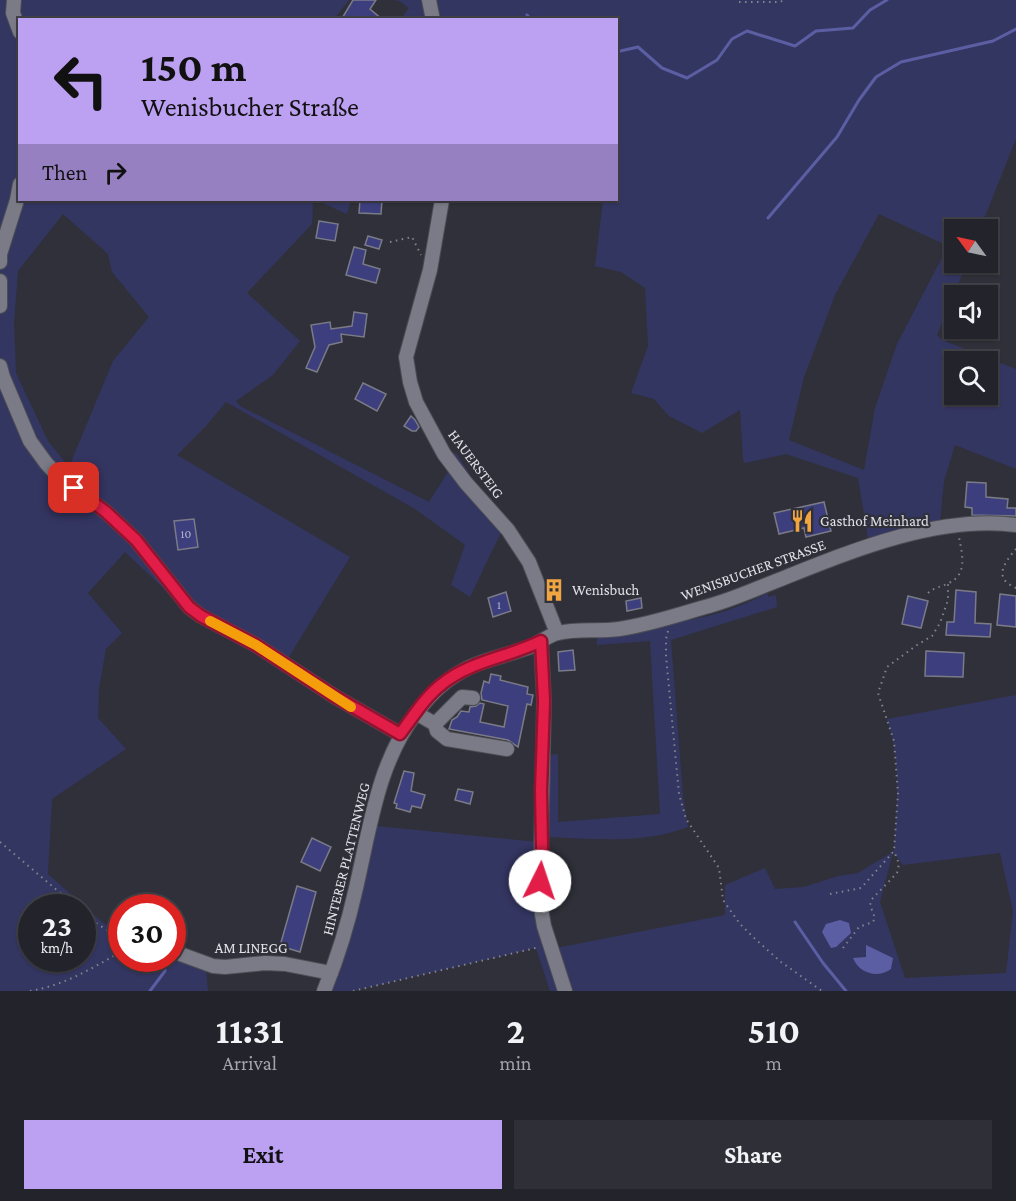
<!DOCTYPE html>
<html lang="en">
<head>
<meta charset="utf-8">
<style>
	:root { --surface:#23242b; --page:#2f3037; --text:#f1f3f6; --muted:#a3a4a9; --line:#404147; --accent:#bca0f2 }
	body { margin:0; font-family:"Crimson Pro",serif; background:var(--page); color:var(--text); height:100vh; display:flex; flex-direction:column; font-size:22px; white-space:nowrap }
	* { box-sizing:border-box; margin:0 }
	p { font-size:20px; color:var(--muted) }
	.icon { flex:none; width:33px; height:33px; fill:none; stroke:currentColor; stroke-width:2; stroke-linecap:round; stroke-linejoin:round }
	.map { position:relative; height:991px; overflow:hidden }
	.sheet { display:flex; flex-direction:column; background:var(--surface); flex:1 }
	.sheet>* { flex:none }
	.banner { position:absolute; left:18px; top:18px; width:600px; height:183px; border-radius:0px; box-shadow:0 2px 4px #0004,0 0 0 2px var(--line); background:#bca0f2; color:#111; overflow:hidden }
	.needle { width:39px; rotate:303deg }
	.fabs { position:absolute; left:944px; top:219px; display:grid; gap:12px }
	.fabs a { display:grid; place-items:center; width:54px; height:54px; border-radius:0px; background:var(--surface); box-shadow:0 2px 4px #0004,0 0 0 2px var(--line); font-size:30px }
	.speed { position:absolute; left:18px; top:894px; display:flex; gap:12px; font-size:30px; font-weight:700; text-align:center }
	.speed>* { display:grid; place-content:center; width:78px; height:78px; border-radius:50%; background:var(--surface); box-shadow:0 2px 4px #0004,0 0 0 2px var(--line); line-height:1 }
	.speed small { font-size:15px; font-weight:400 }
	.speed .limit { border:9px solid #d22; background:#fff; color:#111 }
	.pin { position:absolute; display:grid; place-items:center; width:51px; height:51px; color:#fff; margin:-26px; border-radius:12px; box-shadow:0 3px 9px #0006 }
	.me { position:absolute; width:66px; margin:-33px; rotate:4deg; stroke-linejoin:round; filter:drop-shadow(0 0 4px #0008) }
	.turn { display:flex; align-items:center; gap:21px; height:126px; padding:0 24px; font-size:27px }
	.turn .icon { width:78px; height:78px; stroke-width:2.5 }
	.turn b { display:block; font-size:42px; line-height:51px }
	.then { display:flex; align-items:center; height:57px; padding:0 24px; background:#0003; gap:12px; font-size:22px }
	.eta { display:flex; justify-content:space-evenly; align-items:center; height:102px; text-align:center }
	.eta b { font-size:36px; font-weight:700; line-height:42px }
	.action { display:flex; gap:12px; margin-top:auto; padding:12px 24px }
	.action a { flex:1; height:69px; border-radius:0px; background:var(--accent); color:#111; font-size:24px; font-weight:700; line-height:69px; text-align:center }
	.action a+a { background:var(--page); color:var(--text) }
	.map>svg:first-child { display:block }
	.green { fill:#343662; fill-rule:evenodd }
	.water { fill:#5b5ea2 }
	.lines { fill:none; stroke-linecap:round; stroke-linejoin:round }
	.stream { stroke:#5b5ea2; stroke-width:3 }
	.building { fill:#3d3e7e; stroke:#7a7b86; stroke-width:1.5 }
	.minor-casing { stroke:#4c4d54; stroke-width:16 }
	.path { stroke:#83848c; stroke-width:2; stroke-dasharray:1.5 4.5; stroke-linecap:butt }
	.minor { stroke:#7a7b86; stroke-width:14 }
	.route-casing { stroke:#92132f; stroke-width:15 }
	.route { stroke:#e11d48; stroke-width:10 }
	.slow { stroke:#f59e0b; stroke-width:10 }
	.labels { text-anchor:middle; stroke-width:4.5; stroke-linejoin:round; paint-order:stroke }
	.number-label { font-size:12px; fill:#b8b9ce }
	.street-label { font-size:15px; fill:#e1e2e8; stroke:#2f3039 }
	.poi-label { font-size:15px; fill:#e1e2e8; stroke:#2f3039; text-anchor:start }
</style>
</head>
<body>
<div class="map">
<svg width="1016" height="991" viewBox="0 0 1016 991">
	<rect width="100%" height="100%" fill="#2f3039"/>
	<!-- green -->
	<g class="green">
		<path d="M0 0H349L334 19 20 20V200H313L312 224 247 293 300 341 273 375 236 401 240 406 429 502 448 472 430 445 457 454 475 483 507 520 470 597 451 585 465 545 415 509 226 402 206 426 177 455 350 557 284 665 198 621 125 552 88 593 122 633 106 649 99 688 98 718 126 749 52 799 48 874 102 922 121 935 122 958H172L173 955 206 969 208 991H0ZM63 214 108 254 112 272 149 317 113 361 69 467 48 441 16 373 14 324 18 271ZM32 908H82V958H32Z"/>
		<path d="M394 0H1016V139L980 229 954 230V262L967 263 937 335 942 340 1016 369V469L955 445 944 481 940 522 868 538 858 478 786 454 745 463 743 460 740 410 702 433 669 416 654 399 631 393 648 346 645 288 621 272 595 266 603 200H616V20L401 19 409 8 399 1ZM879 214 948 246 897 344 875 408 864 470 789 440 804 377 835 295ZM954 362H987V394H954Z"/>
		<polygon points="316,200 351,200 347,214"/>
		<path d="M768 593V597L776 595 777 607 671 640 683 797 688 827C644 844 595 839 549 837L543 902 556 948 725 915V885L765 868 775 889 804 887 838 876 858 873 894 851C897 807 902 762 887 719L1016 695V991H550L536 948 353 991H330L377 826 538 842 542 756 558 754V822L660 814 650 641 597 645V638L573 626 629 620 667 611 670 621C703 621 738 608 768 593ZM893 852 903 865 1000 853 1013 911 1006 973 905 978 880 902Z"/>
	</g>
	<!-- water -->
	<g class="water">
		<polygon points="840,920 849,923 851,933 836,947 831,948 822,932 826,924"/>
		<path d="M866 945 893 958 891 969C877 979 859 973 853 958L866 957Z"/>
	</g>
	<g class="lines">
		<!-- stream -->
		<g class="stream">
			<polyline points="527,15 531,20"/>
			<polyline points="616,52 638,47 662,68 687,78 717,60 732,39 747,31 795,46 816,31 853,28 870,10 887,0"/>
			<polyline points="768,218 837,137 859,100 876,77 901,62 993,41 1016,29"/>
			<polyline points="795,922 823,963 846,991"/>
			<polyline points="150,991 165,971 165,965 159,958"/>
		</g>
	</g>
	<!-- building -->
	<g class="building">
		<polygon points="353,0 376,0 370,9 383,20 341,20"/>
		<polygon points="360,200 382,200 381,214 359,213"/>
		<polygon points="319,221 338,224 335,241 316,238"/>
		<polygon points="368,236 382,240 379,249 365,245"/>
		<polygon points="354,247 366,250 363,264 380,269 376,283 346,275"/>
		<polygon points="354,312 367,314 364,337 341,334 342,342 329,345 317,372 306,368 315,347 311,325 330,322 331,329 352,326"/>
		<polygon points="363,383 386,394 377,411 355,399"/>
		<polygon points="411,416 415,420 419,427 416,431 412,431 404,426"/>
		<polygon points="967,482 986,483 986,497 1008,499 1007,508 1016,508 1016,516 972,515 972,508 965,507"/>
		<polygon points="824,502 831,531 806,537 804,528 779,534 774,513"/>
		<polygon points="194,519 198,547 178,550 174,521"/>
		<polygon points="956,590 976,592 975,623 991,624 990,637 946,635 947,622 954,622"/>
		<polygon points="506,592 511,611 493,617 488,598"/>
		<polygon points="1000,594 1016,596 1016,627 997,625"/>
		<polygon points="908,596 928,601 921,628 902,624"/>
		<polygon points="641,598 642,608 627,611 626,601"/>
		<polygon points="573,650 575,670 559,671 558,652"/>
		<polygon points="926,651 964,653 963,677 925,676"/>
		<polygon points="491,674 501,676 500,680 528,687 527,694 533,695 531,705 527,704 518,747 508,740 449,729 452,720 457,717 461,711 469,712 470,707 476,706 480,703 484,704 480,722 504,727 508,706 482,700 481,693 484,681 489,683"/>
		<polygon points="404,771 414,773 411,791 425,795 421,808 412,806 410,812 396,808 397,804 394,803"/>
		<polygon points="458,789 473,792 470,804 455,800"/>
		<polygon points="312,838 331,847 320,871 301,862"/>
		<polygon points="297,886 316,892 300,952 280,946"/>
	</g>
	<g class="lines">
		<!-- minor casing -->
		<g class="minor-casing">
			<g id="minor">
				<polyline points="14,0 13,13 20,32"/>
				<polyline points="429,0 433,20"/>
				<polyline points="442,200 430,270 406,357 410,382 416,402 444,454 466,483 508,530 529,562 557,633"/>
				<polyline points="0,262 0,254 17,200 20,184"/>
				<polyline points="0,281 0,306"/>
				<polyline points="0,366 3,377 30,441 46,463 58,476 106,512 136,540 189,607 201,616 256,645 334,696 400,734"/>
				<polyline points="541,641 544,701 540,903 544,926 565,991"/>
				<polyline points="416,713 435,724 437,731 447,739 507,749"/>
				<polyline points="435,724 462,697 473,698"/>
				<polyline points="172,951 213,966 225,967 265,963 285,964 331,973"/>
				<path d="M324 991C338 957 348 924 356 888 370 828 378 761 417 712 432 692 447 678 470 667 490 658 512 654 532 646 541 642 549 635 558 633 577 628 599 632 619 629 648 625 677 615 705 607 729 601 753 590 776 581 849 552 936 515 1016 525"/>
			</g>
		</g>
		<!-- path -->
		<g class="path">
			<polyline points="739,2 780,2 784,0"/>
			<polyline points="390,242 412,237 421,255"/>
			<path d="M1016 549C1010 556 998 570 1004 579 1006 583 1012 586 1016 588"/>
			<path d="M928 593C935 587 941 587 949 583 968 574 962 554 959 537"/>
			<polyline points="668,631 666,639 666,656 679,794 686,819 719,868 723,900 740,924 752,936 781,962 822,991"/>
			<polyline points="0,842 78,908"/>
			<polyline points="830,894 861,888 894,851 898,793 894,741 878,693 887,667 917,645 932,636 940,623 948,600 948,584"/>
			<polyline points="82,912 96,923 122,940"/>
			<polyline points="843,948 859,927 873,922 875,918 870,905 872,899 897,873 899,864 894,851"/>
			<path d="M30 991C65 985 91 969 122 951"/>
			<polyline points="353,991 540,947"/>
		</g>
		<!-- minor -->
		<use href="#minor" class="minor"/>
	</g>
	<g class="lines">
		<!-- route casing -->
		<g class="route-casing">
			<path id="route" d="M74 488 106 512 136 540 189 607 201 616 256 645 334 696 400 734C413 717 425 697 442 684 470 661 509 657 541 641L544 701 541 790 542 848 540 881"/>
		</g>
		<!-- route -->
		<use href="#route" class="route"/>
		<!-- slow -->
		<polyline class="slow" points="210,621 256,645 351,707"/>
	</g>
	<!-- icons -->
	<defs>
		<g id="restaurant-bare" transform="scale(1.8)"><path d="M-5-6h1v4h1v-4h1v4h1v-4h1v5L-1.5 .5V6h-2V.5L-5-1ZM5-6V6H3V1.5H1.5Q1.5-4 5-6Z" fill="#f1a540" stroke="#2f3039" stroke-width="2.5" paint-order="stroke"/></g>
		<g id="building-bare" transform="scale(1.8)"><path d="M-4-6H4V6H1V3H-1V6H-4ZM-2.5-4.3h1.7v1.8h-1.7ZM.8-4.3h1.7v1.8H.8ZM-2.5-1h1.7V.8h-1.7ZM.8-1h1.7V.8H.8Z" fill="#f1a540" stroke="#2f3039" stroke-width="2.5" paint-order="stroke"/></g>
	</defs>
	<g fill-rule="evenodd">
		<use href="#restaurant-bare" x="802" y="521"/>
		<use href="#building-bare" x="554" y="590"/>
	</g>
	<g class="labels">
		<!-- number labels -->
		<g class="number-label">
			<text x="186" y="538">10</text>
			<text x="499" y="609">1</text>
		</g>
		<!-- street labels -->
		<g class="street-label">
			<text transform="translate(476 464) rotate(53)" y="5">HAUERSTEIG</text>
			<text transform="translate(753 570) rotate(-20)" y="5">WENISBUCHER STRASSE</text>
			<text transform="translate(346 859) rotate(-76)" y="5">HINTERER PLATTENWEG</text>
			<text x="251" y="953">AM LINEGG</text>
		</g>
		<!-- poi labels -->
		<g class="poi-label">
			<text x="820" y="526">Gasthof Meinhard</text>
			<text x="572" y="595">Wenisbuch</text>
		</g>
	</g>
</svg>
<div class="fabs">
<a><svg class="needle" viewBox="-14 -14 28 28"><path d="M0-13l5 13h-10z" fill="#e53935"/><path d="M0 13l5-13h-10z" fill="#a3a4a9"/></svg></a>
<a><svg class="icon" aria-label="sound" viewBox="0 0 24 24"><path d="M4 9h4l5-4v14l-5-4H4zM17 9q2 3 0 6"/></svg></a>
<a><svg class="icon" aria-label="search" viewBox="0 0 24 24"><circle cx="10" cy="10" r="6"/><path d="M15 15l6 6"/></svg></a>
</div>
<div class="speed"><div>23<small>km/h</small></div><div class="limit">30</div></div>
<div class="pin" style="left:74px;top:488px;background:#d93025"><svg class="icon" aria-label="arrive" viewBox="0 0 24 24"><path d="M6 21V4h12l-3 4 3 4H6"/></svg></div>
<svg class="me" style="left:540px;top:881px" viewBox="-20 -20 40 40"><circle r="19" fill="#fff"/><path d="M0-13L10 11 0 6-10 11z" fill="#e11d48"/></svg>
<div class="banner">
<div class="turn"><svg class="icon" aria-label="left" viewBox="0 0 24 24"><path d="M17 20v-9H6M10 6l-5 5 5 5"/></svg><div><b>150 m</b>Wenisbucher Straße</div></div>
<div class="then">Then<svg class="icon" aria-label="right" viewBox="0 0 24 24"><path d="M7 20v-9h11M14 6l5 5-5 5"/></svg></div>
</div>
</div>
<section class="sheet">
<div class="eta">
<div><b>11:31</b><p>Arrival</p></div>
<div><b>2</b><p>min</p></div>
<div><b>510</b><p>m</p></div>
</div>
<div class="action"><a>Exit</a><a>Share</a></div>
</section>
</body>
</html>
